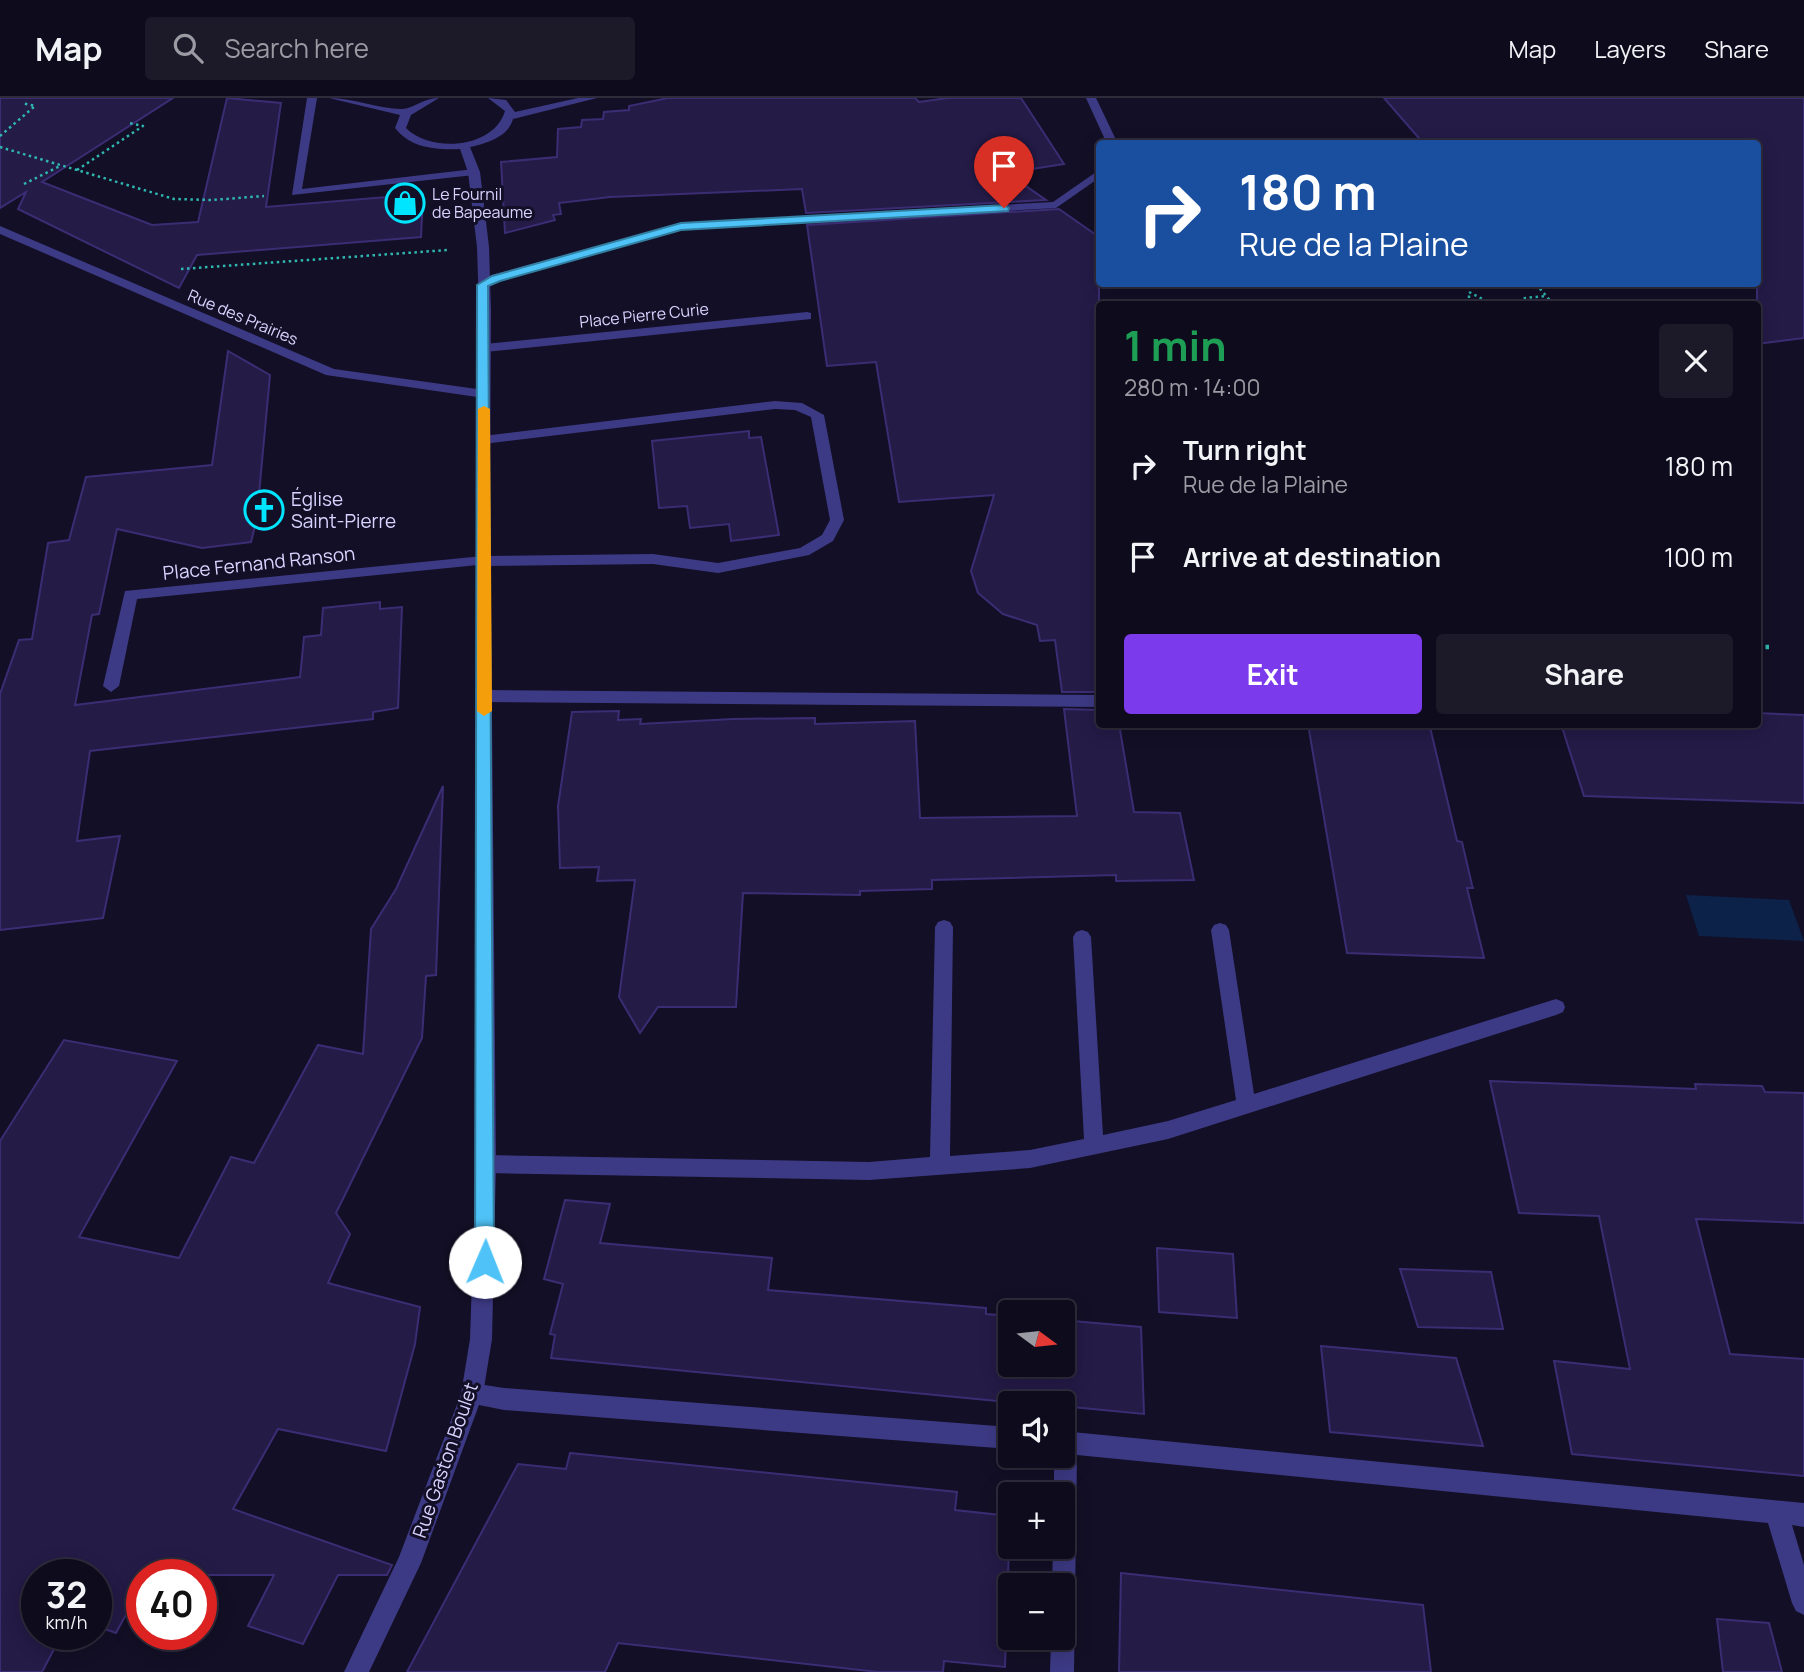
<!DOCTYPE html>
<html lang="en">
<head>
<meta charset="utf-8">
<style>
	:root { --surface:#0e0b1c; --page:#1c1929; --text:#f1f3f6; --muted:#9b9ba3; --line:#2e2b3b; --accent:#7c3aed }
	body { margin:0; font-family:Manrope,sans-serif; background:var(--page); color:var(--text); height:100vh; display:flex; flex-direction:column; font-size:26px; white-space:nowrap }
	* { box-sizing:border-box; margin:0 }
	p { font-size:23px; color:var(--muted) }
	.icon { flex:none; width:38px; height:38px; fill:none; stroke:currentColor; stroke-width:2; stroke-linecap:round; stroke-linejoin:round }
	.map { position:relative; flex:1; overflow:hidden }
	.sheet { position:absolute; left:1096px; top:203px; width:665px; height:427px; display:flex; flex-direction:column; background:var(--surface); border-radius:7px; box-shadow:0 4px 18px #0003,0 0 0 2px var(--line) }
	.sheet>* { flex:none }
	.banner { position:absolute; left:1096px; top:42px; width:665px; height:147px; border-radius:7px; box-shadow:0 4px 18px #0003,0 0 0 2px var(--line); background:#1a4fa0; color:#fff; overflow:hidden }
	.needle { width:46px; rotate:105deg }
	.controls { position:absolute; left:998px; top:1202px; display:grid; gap:14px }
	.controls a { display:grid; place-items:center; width:77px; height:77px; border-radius:7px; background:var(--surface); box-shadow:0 4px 18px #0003,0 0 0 2px var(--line); font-size:35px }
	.speed { position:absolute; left:21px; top:1461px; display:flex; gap:14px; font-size:35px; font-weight:700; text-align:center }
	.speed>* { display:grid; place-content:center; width:91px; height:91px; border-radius:50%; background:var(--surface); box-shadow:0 4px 18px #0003,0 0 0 2px var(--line); line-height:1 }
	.speed small { font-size:18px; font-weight:400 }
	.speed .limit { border:10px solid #d22; background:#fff; color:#111 }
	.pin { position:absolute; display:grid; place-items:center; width:60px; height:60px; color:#fff; margin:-72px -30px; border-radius:50% 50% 50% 0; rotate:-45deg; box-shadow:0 0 7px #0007 }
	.pin .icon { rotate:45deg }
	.me { position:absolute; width:77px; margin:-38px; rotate:1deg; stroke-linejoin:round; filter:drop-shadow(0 0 5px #0008) }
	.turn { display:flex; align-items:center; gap:24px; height:147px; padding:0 28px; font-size:32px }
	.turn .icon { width:91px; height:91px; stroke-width:2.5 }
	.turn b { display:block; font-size:49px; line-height:60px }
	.round { display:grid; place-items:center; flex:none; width:74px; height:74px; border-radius:7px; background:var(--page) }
	.summary { display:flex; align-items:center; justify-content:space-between; height:119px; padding:0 28px }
	h1 { font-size:42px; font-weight:700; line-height:52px; color:#1e9e55 }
	.button { display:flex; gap:14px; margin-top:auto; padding:14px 28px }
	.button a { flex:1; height:80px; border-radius:7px; background:var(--accent); color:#fff; font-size:28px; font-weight:700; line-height:80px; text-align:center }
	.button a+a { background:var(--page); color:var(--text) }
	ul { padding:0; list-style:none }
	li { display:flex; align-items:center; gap:21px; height:91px; padding:0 28px }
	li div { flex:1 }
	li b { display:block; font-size:26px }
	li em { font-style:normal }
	header { display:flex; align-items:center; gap:42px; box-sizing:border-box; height:98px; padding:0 35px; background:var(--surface); border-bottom:2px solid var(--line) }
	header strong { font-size:33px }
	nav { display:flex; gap:38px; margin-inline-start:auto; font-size:24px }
	.search { width:490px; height:63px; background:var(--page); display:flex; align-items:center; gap:18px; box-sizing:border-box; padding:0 24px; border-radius:7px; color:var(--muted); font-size:26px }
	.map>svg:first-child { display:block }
	.water { fill:#0c2248 }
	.building { fill:#241b47; stroke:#3b2d73; stroke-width:2 }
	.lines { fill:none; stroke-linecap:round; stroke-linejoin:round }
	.path-far1 { stroke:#2fb8b0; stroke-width:2.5; stroke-dasharray:2.5 3.5; stroke-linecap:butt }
	.path { stroke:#2fb8b0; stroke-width:4.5; stroke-dasharray:3.5 5; stroke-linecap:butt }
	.service { fill:#3d3a85; fill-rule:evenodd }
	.pedestrian { fill:#3d3a85; fill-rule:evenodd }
	.minor { fill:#3d3a85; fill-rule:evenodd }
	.tertiary { fill:#3d3a85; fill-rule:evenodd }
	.route { fill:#4fc3f7; stroke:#337fa1; stroke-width:2 }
	.slow { fill:#f59e0b }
	.labels { text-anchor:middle; stroke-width:6; stroke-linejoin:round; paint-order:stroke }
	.far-poi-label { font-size:16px; fill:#d9d4ff; stroke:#130f26; text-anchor:start }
	.far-street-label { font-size:16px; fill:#d9d4ff; stroke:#130f26 }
	.poi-label { font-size:19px; fill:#d9d4ff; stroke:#130f26; text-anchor:start }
	.street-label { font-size:19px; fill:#d9d4ff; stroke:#130f26 }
</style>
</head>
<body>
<header>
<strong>Map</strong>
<div class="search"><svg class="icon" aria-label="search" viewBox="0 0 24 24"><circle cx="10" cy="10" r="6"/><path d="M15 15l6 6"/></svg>Search here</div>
<nav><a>Map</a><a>Layers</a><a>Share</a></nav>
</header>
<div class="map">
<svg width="1804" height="1574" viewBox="0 0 1804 1574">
	<rect width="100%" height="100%" fill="#130f26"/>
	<!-- water -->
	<polygon class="water" points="1686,797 1789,802 1804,843 1699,838"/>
	<!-- building -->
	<g class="building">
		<polygon points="0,0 173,0 42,84 152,127 198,124 227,0 281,5 266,109 423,96 421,139 197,157 179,190 18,111 26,94 0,110"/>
		<polygon points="668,0 915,0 919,4 948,0 1021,0 1064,66 1007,75 1046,102 806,115 802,91 610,99 559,105 561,116 553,117 555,122 505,135 501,64 557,59 558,31 581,29 582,22 603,21 604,14 629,12 629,8"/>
		<polygon points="1384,0 1804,0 1804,240 1757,246 1757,46 1424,46"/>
		<polygon points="1059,111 1099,139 1099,594 1062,594 1055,542 1040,543 1037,527 1003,516 978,495 971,473 994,397 899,404 876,264 827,268 807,127"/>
		<polygon points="228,253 270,277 259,396 263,396 251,444 202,450 117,431 99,516 92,517 75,607 300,579 304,539 321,537 323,510 380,504 380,511 402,509 398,610 373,614 373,621 90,653 77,743 120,738 103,820 0,832 0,596 19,542 32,541 48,445 69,442 86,379 212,367"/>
		<polygon points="749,333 749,340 761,339 779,437 731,443 729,426 690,430 687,408 659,410 652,343"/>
		<polygon points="1064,611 1099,612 1099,626 1119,626 1134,714 1180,715 1194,782 1116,783 1116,777 932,782 932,791 860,793 860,797 743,795 736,909 658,909 640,935 619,899 635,782 597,783 599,769 560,770 558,708 572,614 619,613 618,622 641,621 640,626 733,621 815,620 815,626 915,623 920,720 1077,718"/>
		<polygon points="1757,615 1804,617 1804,705 1584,698 1561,626 1757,626"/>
		<polygon points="1308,626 1430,629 1457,743 1462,744 1472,787 1473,790 1467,790 1484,860 1347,855"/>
		<polygon points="443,688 436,877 426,878 422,940 336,1115 350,1136 328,1185 420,1209 415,1246 386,1353 278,1331 233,1411 392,1467 387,1477 338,1477 303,1546 248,1528 274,1477 142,1477 142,1487 116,1535 96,1528 96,1477 37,1477 37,1536 62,1536 42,1574 0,1574 0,1043 64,942 177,963 79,1139 179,1160 231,1059 254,1065 318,947 363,956 371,831 396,791"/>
		<polygon points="1490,983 1696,991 1695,986 1762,988 1765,994 1804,995 1804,1125 1696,1121 1730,1256 1804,1261 1804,1378 1572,1356 1554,1263 1630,1271 1599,1118 1519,1115"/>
		<polygon points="565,1102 610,1106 600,1145 772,1160 768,1192 986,1210 986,1216 1010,1218 1010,1267 1062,1267 1062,1222 1141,1229 1144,1316 1062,1308 1062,1306 1029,1306 551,1260 555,1237 550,1236 563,1186 544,1181"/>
		<polygon points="1157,1150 1233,1156 1237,1220 1159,1214"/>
		<polygon points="1400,1171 1491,1174 1503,1231 1418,1229"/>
		<polygon points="1321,1248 1456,1260 1483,1348 1330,1334"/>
		<polygon points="570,1355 957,1394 955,1412 1010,1418 1005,1569 944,1563 943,1574 878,1574 618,1545 605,1574 407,1574 518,1366 566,1371"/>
		<polygon points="1121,1475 1423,1507 1431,1574 1119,1574"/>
		<polygon points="1717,1521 1769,1525 1782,1574 1723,1574"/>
	</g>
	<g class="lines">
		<!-- path-far1 -->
		<g class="path-far1">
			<polyline points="0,38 35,8 22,5"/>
			<polyline points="0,49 174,101 212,102 264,98"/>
			<polyline points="77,72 143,28 129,25"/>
			<polyline points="24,86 60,68"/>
			<polyline points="181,171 448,152"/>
			<polyline points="1536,186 1553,206"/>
			<polyline points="1469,206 1469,194 1492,206"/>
			<polyline points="1513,206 1525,200 1547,198"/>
		</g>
		<!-- path -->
		<polyline class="path" points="1757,549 1770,549"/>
		<!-- service -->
		<g class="service">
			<polygon points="807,214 811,215 811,221 485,254 479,250 485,246"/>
			<polygon points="775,303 802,305 824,317 844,422 833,443 809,457 718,475 653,466 483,468 476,463 483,458 653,456 718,465 800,450 822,437 830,422 811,319 795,312 775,311 483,346 476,342 483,338"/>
			<polygon points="484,592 1099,597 1099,609 484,604 476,598"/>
			<polygon points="944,822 950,824 953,829 950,1058 1030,1052 1084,1041 1073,839 1076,834 1082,832 1088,834 1091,839 1103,1037 1168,1023 1236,1002 1211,832 1214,827 1220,825 1226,827 1229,832 1254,996 1556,901 1563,904 1565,909 1563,914 1556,917 1168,1041 1030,1070 869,1082 486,1075 479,1072 476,1066 479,1060 486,1057 869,1064 930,1059 935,829 938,824"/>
		</g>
		<!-- pedestrian -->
		<polygon class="pedestrian" points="307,0 317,0 302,91 474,71 480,74 474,77 292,97"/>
		<!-- minor -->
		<g class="minor">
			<polygon points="1086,0 1096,0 1118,46 1107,46"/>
			<polygon points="1099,72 1099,80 1056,110 682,132 500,183 487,190 477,187 492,177 681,125 1053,104"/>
			<polygon points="0,128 334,271 484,292 491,296 484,300 326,277 0,136"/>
			<polygon points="483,458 490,463 488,466 137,501 119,588 111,594 103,588 125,493"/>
			<polygon points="472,1285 504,1290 1010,1329 1010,1351 504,1312 464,1304 461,1296 464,1288"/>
			<polygon points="1062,1333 1804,1405 1804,1429 1792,1427 1804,1467 1804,1517 1796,1513 1792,1505 1768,1425 1077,1357 1074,1574 1050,1574 1051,1540 1062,1540 1062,1488 1052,1488 1053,1449 1062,1449 1062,1396 1054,1396 1054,1358 1062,1358"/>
		</g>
		<!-- tertiary -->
		<path class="tertiary" d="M329 0C354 0 378 11 402 11 413 11 423 0 439 0L411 17 406 30C430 55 494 51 505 13L488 0 506 2 515 14 578 0H597L513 21C508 39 487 45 470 49L480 74 489 149 491 213 490 394 496 1066 492 1241 483 1296 421 1465 369 1574H344L399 1459 461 1296 470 1241 476 1066V394L479 213 477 149 468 74 460 51C435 52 411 50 395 30L400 17Z"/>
	</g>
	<!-- route -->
	<polygon class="route" points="1004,107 1009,110 1008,113 681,132 500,183 488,188 494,1164 491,1170 485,1173 478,1170 475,1164 477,187 492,178 681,125"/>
	<!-- slow -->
	<polygon class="slow" points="484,308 490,311 492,613 484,618 477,613 478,311"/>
	<!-- icons -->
	<defs>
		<g id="shop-ring" transform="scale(2.0125)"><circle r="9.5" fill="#130f26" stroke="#00e5ff" stroke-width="1.5"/><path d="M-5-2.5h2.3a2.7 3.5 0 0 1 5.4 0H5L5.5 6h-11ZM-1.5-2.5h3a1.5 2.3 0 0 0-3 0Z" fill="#00e5ff"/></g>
		<g id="church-ring" transform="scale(2.0125)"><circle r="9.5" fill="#130f26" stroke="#00e5ff" stroke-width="1.5"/><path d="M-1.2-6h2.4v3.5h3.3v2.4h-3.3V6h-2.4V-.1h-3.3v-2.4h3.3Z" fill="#00e5ff"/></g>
	</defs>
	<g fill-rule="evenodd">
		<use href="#shop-ring" x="405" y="105"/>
		<use href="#church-ring" x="264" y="412"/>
	</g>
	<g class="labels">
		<!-- far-poi labels -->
		<g class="far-poi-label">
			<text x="432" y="102">Le Fournil<tspan x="432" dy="18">de Bapeaume</tspan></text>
		</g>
		<!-- far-street labels -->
		<g class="far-street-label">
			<text transform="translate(644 217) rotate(-6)" y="6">Place Pierre Curie</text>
			<text transform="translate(243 219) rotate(23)" y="6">Rue des Prairies</text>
		</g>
		<!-- poi labels -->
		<g class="poi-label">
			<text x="291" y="408">Église<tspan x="291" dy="22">Saint-Pierre</tspan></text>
		</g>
		<!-- street labels -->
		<g class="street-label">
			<text transform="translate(259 465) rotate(-6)" y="7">Place Fernand Ranson</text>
			<text transform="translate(445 1362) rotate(-71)" y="7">Rue Gaston Boulet</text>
		</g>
	</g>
</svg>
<div class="controls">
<a><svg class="needle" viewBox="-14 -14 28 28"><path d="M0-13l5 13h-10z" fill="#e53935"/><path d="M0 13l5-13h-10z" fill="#9b9ba3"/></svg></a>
<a><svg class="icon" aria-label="sound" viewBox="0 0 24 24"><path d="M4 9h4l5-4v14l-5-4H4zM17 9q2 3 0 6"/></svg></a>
<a>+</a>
<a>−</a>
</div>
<div class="speed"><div>32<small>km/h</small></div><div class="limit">40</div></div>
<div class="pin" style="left:1004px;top:110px;background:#d93025"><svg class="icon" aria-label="arrive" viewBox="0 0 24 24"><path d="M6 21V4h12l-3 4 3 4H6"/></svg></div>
<svg class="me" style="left:485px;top:1164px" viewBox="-20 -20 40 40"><circle r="19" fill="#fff"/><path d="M0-13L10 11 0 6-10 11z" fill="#4fc3f7"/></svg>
<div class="banner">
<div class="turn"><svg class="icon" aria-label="right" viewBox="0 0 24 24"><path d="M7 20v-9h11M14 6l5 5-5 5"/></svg><div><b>180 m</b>Rue de la Plaine</div></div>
</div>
<section class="sheet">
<div class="summary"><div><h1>1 min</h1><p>280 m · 14:00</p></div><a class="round"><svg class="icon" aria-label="close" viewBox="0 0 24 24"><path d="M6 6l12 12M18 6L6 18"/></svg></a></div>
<ul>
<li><svg class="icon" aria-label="right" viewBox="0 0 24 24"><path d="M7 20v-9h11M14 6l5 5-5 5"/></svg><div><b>Turn right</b><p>Rue de la Plaine</p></div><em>180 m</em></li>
<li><svg class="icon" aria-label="arrive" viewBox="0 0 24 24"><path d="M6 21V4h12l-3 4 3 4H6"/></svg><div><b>Arrive at destination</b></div><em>100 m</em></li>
</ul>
<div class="button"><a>Exit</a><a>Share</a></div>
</section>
</div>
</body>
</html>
